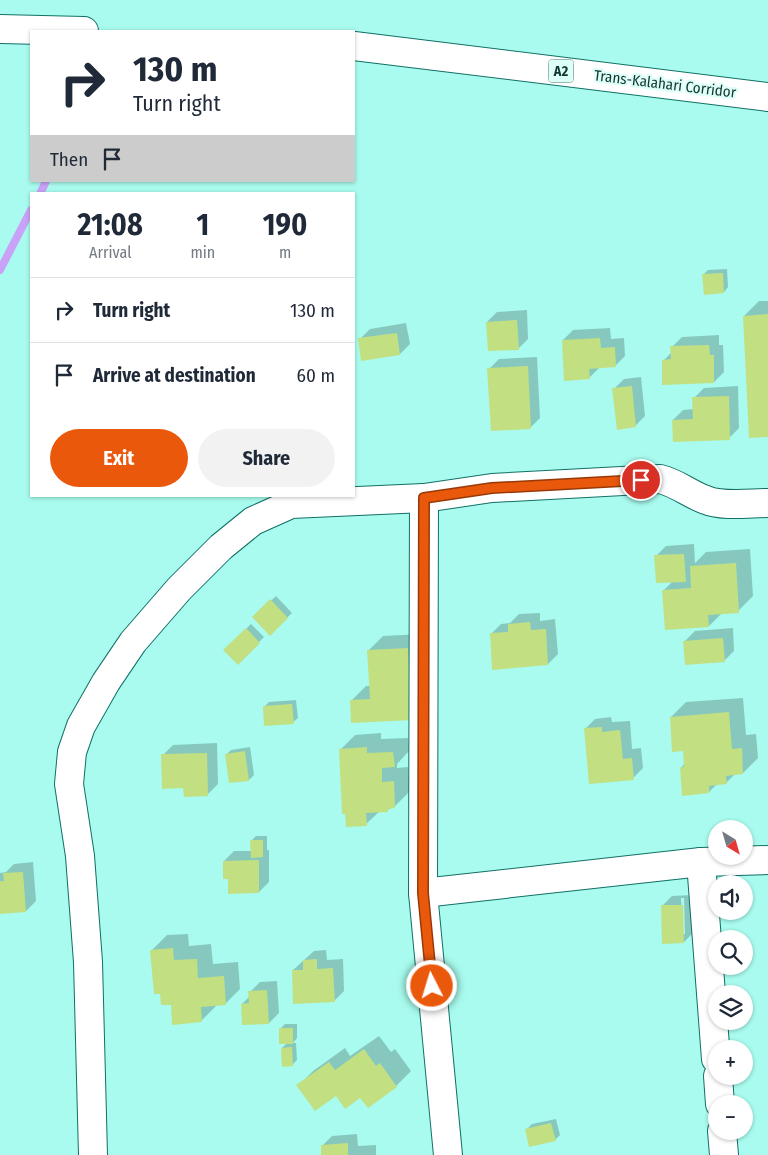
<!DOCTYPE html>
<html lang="en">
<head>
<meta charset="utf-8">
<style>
	:root { --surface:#fff; --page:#f2f2f3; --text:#1f2937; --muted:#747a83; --line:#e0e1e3; --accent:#ea580c }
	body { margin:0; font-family:"Fira Sans Condensed",sans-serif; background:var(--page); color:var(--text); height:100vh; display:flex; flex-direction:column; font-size:19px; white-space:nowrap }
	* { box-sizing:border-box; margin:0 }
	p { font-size:16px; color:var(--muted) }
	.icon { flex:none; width:28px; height:28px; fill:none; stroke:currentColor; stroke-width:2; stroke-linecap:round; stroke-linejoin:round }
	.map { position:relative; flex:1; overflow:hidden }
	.panel { position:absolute; left:30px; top:192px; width:325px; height:305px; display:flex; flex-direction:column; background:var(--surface); border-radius:0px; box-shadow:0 1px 4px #0004 }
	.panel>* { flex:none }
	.guide { position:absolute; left:30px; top:30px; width:325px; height:152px; border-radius:0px; box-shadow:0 1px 4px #0004; background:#fff; color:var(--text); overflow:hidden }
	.needle { width:32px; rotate:143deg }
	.controls { position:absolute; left:708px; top:820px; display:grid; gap:10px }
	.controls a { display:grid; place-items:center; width:45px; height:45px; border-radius:50%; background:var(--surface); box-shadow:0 1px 4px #0004; font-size:25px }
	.pin { position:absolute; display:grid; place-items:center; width:42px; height:42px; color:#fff; margin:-21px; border:2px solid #fff; border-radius:50%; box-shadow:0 1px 5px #0007 }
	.me { position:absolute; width:55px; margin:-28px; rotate:355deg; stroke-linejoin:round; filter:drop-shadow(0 0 4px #0008) }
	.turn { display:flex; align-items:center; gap:18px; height:105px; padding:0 20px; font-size:22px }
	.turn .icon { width:65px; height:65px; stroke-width:2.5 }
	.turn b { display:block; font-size:35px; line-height:42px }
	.then { display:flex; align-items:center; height:48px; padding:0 20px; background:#0003; gap:10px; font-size:19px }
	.eta { display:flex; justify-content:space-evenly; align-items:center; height:85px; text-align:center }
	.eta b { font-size:30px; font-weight:700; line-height:35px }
	.button { display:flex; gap:10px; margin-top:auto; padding:10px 20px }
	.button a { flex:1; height:58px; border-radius:30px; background:var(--accent); color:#fff; font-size:20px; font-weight:700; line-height:58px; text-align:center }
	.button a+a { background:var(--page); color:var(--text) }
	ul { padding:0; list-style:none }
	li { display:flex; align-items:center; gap:15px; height:65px; padding:0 20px; border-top:1px solid var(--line) }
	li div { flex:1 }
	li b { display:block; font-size:19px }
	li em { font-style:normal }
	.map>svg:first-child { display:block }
	.shadow { fill:#0003; fill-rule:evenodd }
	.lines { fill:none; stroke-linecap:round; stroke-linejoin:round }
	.stream { stroke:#c7a2f7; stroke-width:8 }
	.building { fill:#c2e082 }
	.minor-casing { stroke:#117066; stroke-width:30 }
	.trunk-casing { stroke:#117066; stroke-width:30 }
	.minor { stroke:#fff; stroke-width:28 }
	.trunk { stroke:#fff; stroke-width:28 }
	.route-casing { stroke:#983908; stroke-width:12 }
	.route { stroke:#ea580c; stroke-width:9 }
	.labels { text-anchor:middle; stroke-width:4.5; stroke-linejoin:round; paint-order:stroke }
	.shield { fill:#defef8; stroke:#51736d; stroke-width:1 }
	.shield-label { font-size:14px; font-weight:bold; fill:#143732 }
	.street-label { font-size:15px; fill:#143732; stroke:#defef8 }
</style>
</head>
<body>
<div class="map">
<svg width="768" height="1155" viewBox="0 0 768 1155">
	<rect width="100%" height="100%" fill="#a8fbee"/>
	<!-- shadow -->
	<g class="shadow">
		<polygon points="727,269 728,287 724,292 703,275 708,270"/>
		<polygon points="759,301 768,301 768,436 744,316"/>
		<polygon points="527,310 528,339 518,349 487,322 497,312"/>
		<polygon points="406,323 410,344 400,354 360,339 370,329"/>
		<polygon points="610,328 611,339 624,338 625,356 615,366 600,367 589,378 563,340 573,330"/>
		<polygon points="719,335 719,345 723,345 724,372 714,382 663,361 672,352 672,347 682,337"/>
		<polygon points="537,357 540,418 530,428 489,369 499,359"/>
		<polygon points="641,377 645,416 635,426 614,389 624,379"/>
		<polygon points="738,386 739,428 729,438 673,420 683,410 694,409 694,398 704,388"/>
		<polygon points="694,544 695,563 706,552 750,549 753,596 738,611 722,613 709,626 664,590 673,581 656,556 666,546"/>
		<polygon points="276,596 292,613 270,634 254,617"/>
		<polygon points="540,613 540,621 555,619 558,654 548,664 491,634 501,624 510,623 519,614"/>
		<polygon points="251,624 264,637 238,663 225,650"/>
		<polygon points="733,628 734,651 724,661 685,641 695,631"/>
		<polygon points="423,634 426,704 351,701 366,686 370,686 368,651 383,636"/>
		<polygon points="743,698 746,735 756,734 758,758 743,773 735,774 726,783 717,784 709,792 681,768 685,763 684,750 671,717 686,702"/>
		<polygon points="296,700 298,718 293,722 264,707 269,702"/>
		<polygon points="611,717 612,722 630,721 632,749 641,748 643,768 633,778 585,729 595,719"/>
		<polygon points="381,733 381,739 408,738 409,751 397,764 397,768 408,767 409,792 394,807 391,807 387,811 380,811 366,824 340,750 355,735"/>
		<polygon points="217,743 218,784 208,794 184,787 163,755 173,745"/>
		<polygon points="250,747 254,775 249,780 227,754 231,750"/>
		<polygon points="256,836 267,836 267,850 269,850 269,882 259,892 229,878 224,861 234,851 252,851 251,841"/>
		<polygon points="33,862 36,901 26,911 0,913 0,873 6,872 14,864"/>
		<path d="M692 895 694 932 684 942 662 906 672 896ZM681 898H684L685 934H683Z"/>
		<polygon points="188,934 189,946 211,944 213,964 238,962 240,989 225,1004 216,1004 216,1006 201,1021 172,1003 161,992 152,950 167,935"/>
		<polygon points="326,950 327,960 343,959 344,991 334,1001 293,970 314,951"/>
		<polygon points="277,981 279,1013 269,1023 242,1004 250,996 250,992 260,982"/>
		<polygon points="285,1024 297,1024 297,1038 293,1043 296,1043 297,1060 292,1065 282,1048 287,1043 280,1029"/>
		<polygon points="379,1036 391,1052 395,1049 411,1071 396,1086 361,1096 336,1094 298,1086 313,1071 345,1048 350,1056"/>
		<polygon points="556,1119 560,1135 555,1140 527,1129 532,1124"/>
		<polygon points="357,1134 358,1146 376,1145 376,1155 323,1155 322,1146 332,1136"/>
	</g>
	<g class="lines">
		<!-- stream -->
		<g class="stream">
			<polyline points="40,194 46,181"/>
			<polyline points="0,270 31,210"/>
		</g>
	</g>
	<!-- building -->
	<g class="building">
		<polygon points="723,273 724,293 704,295 702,274"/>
		<polygon points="768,314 768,437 749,438 743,316"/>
		<polygon points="517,320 519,350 488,351 486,322"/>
		<polygon points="397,333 400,355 361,361 358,338"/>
		<polygon points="600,338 601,348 615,347 616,367 589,369 590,379 564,381 562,340"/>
		<polygon points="709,345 710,355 714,355 714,383 662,385 662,360 671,359 670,346"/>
		<polygon points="528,366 531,429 491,431 487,368"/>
		<polygon points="632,386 636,427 617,430 612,388"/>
		<polygon points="729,396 730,440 673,442 672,420 693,419 692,397"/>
		<polygon points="684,554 686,582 656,583 654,555"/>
		<polygon points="736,563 739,613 708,615 709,627 665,630 662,590 691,588 690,566"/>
		<polygon points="270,599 288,618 270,636 252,617"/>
		<polygon points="530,622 531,630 546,629 548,665 492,670 490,633 508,632 508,624"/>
		<polygon points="246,628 260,643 238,665 223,650"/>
		<polygon points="723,638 725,662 685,665 683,641"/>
		<polygon points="408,648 412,720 351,723 350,700 370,699 367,650"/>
		<polygon points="292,704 294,724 264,726 263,706"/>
		<polygon points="729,712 732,749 742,748 743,774 726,776 727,784 709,786 709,793 682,796 680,767 684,767 683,751 672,752 670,717"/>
		<polygon points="602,727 602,732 620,730 623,759 632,758 634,780 589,784 584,728"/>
		<polygon points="367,747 367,753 393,752 395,767 382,768 382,782 394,781 395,808 388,809 388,812 366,813 367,826 346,827 345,814 342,814 339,749"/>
		<polygon points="245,751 249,781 229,783 225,754"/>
		<polygon points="207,753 208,796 184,797 183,788 162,789 161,754"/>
		<polygon points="250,840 263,840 263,857 251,858"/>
		<polygon points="259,860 259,893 228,894 228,879 223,879 223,861"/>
		<polygon points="23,872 26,912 0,914 0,881 4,881 3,873"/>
		<polygon points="661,905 683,905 684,943 662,944"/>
		<polygon points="173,948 174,960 197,959 198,978 224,976 226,1005 201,1007 202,1022 172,1025 171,1005 161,1005 160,994 154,994 150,950"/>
		<polygon points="317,959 317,969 333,968 335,1002 293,1004 292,970 303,970 303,960"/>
		<polygon points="267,990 269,1024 242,1025 241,1004 249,1003 248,991"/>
		<rect x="279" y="1028" width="14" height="16"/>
		<polygon points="292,1047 293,1066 282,1067 281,1048"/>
		<polygon points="364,1049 376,1066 380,1063 397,1087 368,1108 360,1098 345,1109 336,1096 315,1111 296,1085 329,1062 335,1070"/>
		<polygon points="551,1123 556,1141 529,1147 525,1129"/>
		<polygon points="348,1143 348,1155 321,1155 321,1145"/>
	</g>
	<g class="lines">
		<!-- minor casing -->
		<g class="minor-casing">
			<g id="minor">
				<polyline points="424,498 423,893 448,1155"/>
				<polyline points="701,862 716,1059"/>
				<polyline points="423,893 701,862 768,860"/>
				<polyline points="718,1076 720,1104"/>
				<polyline points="722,1131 724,1155"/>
				<path d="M93 1155 88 962 80 856 69 784 72 752 81 726 106 682 133 642 179 589 221 547 253 521 291 504 424 498 492 488 660 479C677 483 689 494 706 500 722 507 750 503 768 503"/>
			</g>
		</g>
		<!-- trunk casing -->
		<g class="trunk-casing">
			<g id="trunk">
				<polyline points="0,29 84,31"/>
				<polyline points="354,46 768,97"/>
			</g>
		</g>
		<!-- minor -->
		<use href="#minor" class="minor"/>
		<!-- trunk -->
		<use href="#trunk" class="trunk"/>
	</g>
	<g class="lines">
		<!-- route casing -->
		<g class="route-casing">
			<polyline id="route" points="432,986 423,893 424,498 492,488 641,480"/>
		</g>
		<!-- route -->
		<use href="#route" class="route"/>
	</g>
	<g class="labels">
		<!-- shield labels -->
		<rect class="shield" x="548.5" y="59.5" width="25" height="23" rx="4"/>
		<g class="shield-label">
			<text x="561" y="76">A2</text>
		</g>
		<!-- street labels -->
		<g class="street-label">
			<text transform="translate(665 84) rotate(7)" y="5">Trans-Kalahari Corridor</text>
		</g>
	</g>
</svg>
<div class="controls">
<a><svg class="needle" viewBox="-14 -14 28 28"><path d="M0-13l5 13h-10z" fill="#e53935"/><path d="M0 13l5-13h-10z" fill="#747a83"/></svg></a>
<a><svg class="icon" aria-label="sound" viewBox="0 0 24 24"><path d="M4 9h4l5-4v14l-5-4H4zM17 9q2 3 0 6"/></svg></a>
<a><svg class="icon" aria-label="search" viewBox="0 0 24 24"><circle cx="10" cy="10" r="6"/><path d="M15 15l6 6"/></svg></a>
<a><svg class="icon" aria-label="layers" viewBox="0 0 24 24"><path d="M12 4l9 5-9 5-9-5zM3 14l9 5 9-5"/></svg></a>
<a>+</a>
<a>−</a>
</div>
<div class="pin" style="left:641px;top:480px;background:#d93025"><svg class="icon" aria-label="arrive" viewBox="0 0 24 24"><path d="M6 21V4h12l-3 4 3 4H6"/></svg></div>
<svg class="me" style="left:432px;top:986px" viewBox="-20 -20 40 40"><circle r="17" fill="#ea580c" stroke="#fff" stroke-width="3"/><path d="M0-11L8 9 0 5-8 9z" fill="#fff"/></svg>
<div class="guide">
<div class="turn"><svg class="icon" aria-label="right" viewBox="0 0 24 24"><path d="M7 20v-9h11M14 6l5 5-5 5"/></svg><div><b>130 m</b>Turn right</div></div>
<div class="then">Then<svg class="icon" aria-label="arrive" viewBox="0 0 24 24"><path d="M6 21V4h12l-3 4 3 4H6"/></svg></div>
</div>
<section class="panel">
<div class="eta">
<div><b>21:08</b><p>Arrival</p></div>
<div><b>1</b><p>min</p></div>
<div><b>190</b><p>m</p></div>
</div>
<ul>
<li><svg class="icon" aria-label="right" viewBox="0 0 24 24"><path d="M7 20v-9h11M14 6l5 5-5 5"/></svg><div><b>Turn right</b></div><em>130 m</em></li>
<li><svg class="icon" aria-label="arrive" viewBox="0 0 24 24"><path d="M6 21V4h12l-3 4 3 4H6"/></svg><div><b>Arrive at destination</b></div><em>60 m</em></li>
</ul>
<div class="button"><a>Exit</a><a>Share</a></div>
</section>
</div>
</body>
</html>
